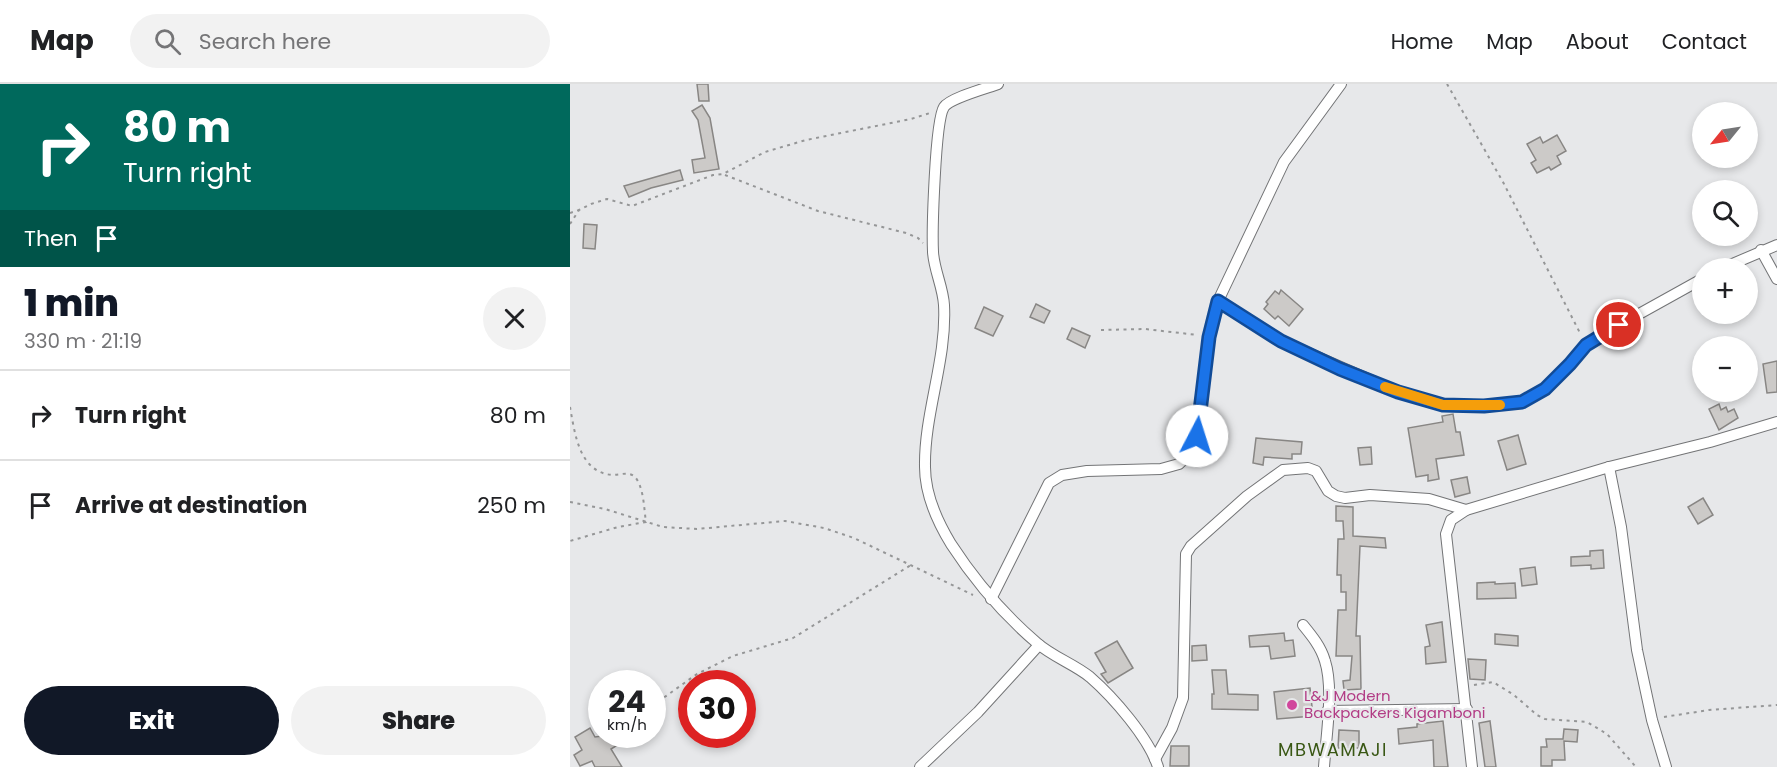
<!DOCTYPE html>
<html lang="en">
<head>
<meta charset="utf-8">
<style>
	:root { --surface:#fff; --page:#f2f2f2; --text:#202124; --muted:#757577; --line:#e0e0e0; --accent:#111827 }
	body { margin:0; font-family:Poppins,sans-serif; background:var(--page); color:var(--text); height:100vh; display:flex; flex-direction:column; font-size:22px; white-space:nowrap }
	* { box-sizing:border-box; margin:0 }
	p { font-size:20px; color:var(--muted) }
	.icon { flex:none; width:33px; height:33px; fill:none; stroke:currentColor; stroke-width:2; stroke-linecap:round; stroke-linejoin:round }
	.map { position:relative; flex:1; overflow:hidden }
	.details { display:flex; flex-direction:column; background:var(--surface); width:570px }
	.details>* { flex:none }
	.hud { background:#00695c; color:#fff; overflow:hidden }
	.needle { width:39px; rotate:240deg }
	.controls { position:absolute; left:1122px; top:18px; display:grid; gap:12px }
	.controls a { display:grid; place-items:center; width:66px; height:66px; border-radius:50%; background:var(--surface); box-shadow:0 3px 9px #0003; font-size:30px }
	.speed { position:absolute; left:18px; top:586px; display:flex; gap:12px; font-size:30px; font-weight:700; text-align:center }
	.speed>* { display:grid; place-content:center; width:78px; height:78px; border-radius:50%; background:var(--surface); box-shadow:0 3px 9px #0003; line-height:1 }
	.speed small { font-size:15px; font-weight:400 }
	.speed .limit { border:9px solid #d22; background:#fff; color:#111 }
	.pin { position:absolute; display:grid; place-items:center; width:51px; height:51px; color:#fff; margin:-26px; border:3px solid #fff; border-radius:50%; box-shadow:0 2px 6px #0007 }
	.me { position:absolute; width:66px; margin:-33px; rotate:5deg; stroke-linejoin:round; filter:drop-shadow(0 0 4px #0008) }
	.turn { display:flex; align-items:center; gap:21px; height:126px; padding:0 24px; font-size:27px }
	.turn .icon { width:78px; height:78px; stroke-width:2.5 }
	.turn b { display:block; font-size:42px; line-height:51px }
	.then { display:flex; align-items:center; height:57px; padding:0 24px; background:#0003; gap:12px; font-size:22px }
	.round { display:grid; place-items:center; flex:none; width:63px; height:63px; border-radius:32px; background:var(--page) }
	.summary { display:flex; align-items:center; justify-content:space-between; height:102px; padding:0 24px }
	h1 { font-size:36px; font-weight:800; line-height:45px; color:var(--accent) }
	.button { display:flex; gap:12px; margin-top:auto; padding:12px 24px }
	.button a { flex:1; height:69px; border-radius:36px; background:var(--accent); color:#fff; font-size:24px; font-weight:800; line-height:69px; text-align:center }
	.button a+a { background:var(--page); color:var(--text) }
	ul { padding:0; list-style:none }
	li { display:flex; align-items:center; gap:18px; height:90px; padding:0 24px; border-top:2px solid var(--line) }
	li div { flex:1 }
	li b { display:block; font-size:22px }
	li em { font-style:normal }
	header { display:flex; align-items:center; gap:36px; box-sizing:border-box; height:84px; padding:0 30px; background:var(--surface); border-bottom:2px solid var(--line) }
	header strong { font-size:28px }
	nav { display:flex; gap:33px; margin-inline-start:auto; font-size:21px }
	.search { width:420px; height:54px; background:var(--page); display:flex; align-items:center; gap:15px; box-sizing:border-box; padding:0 21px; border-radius:33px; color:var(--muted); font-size:22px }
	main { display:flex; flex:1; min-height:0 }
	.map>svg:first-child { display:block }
	.building { fill:#cccac8; stroke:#888684; stroke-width:1.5 }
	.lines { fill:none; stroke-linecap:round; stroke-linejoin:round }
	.minor-casing { stroke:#737476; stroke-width:12 }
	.path { stroke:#959697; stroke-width:2; stroke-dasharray:3 4.5; stroke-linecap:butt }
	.minor { stroke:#fff; stroke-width:10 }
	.route-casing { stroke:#114b97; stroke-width:15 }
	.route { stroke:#1a73e8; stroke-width:10 }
	.slow { stroke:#f59e0b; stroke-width:10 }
	.hotel-dot { fill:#d1479c; stroke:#e7e8ea; stroke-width:2 }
	.labels { text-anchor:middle; stroke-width:4.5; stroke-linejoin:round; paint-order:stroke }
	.hotel-label { font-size:15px; fill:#b23c85; stroke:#e7e8ea; text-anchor:start }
	.quarter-label { font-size:18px; letter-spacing:1.5px; fill:#395714; stroke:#e7e8ea }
</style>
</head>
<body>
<header>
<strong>Map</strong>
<div class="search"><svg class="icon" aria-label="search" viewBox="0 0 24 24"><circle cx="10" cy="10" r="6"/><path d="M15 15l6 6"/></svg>Search here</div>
<nav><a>Home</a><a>Map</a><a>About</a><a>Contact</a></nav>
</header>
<main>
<section class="details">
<div class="hud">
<div class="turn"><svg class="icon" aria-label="right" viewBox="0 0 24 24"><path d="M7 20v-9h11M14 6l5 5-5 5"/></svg><div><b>80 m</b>Turn right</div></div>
<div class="then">Then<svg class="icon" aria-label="arrive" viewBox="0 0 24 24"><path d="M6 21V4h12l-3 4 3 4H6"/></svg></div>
</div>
<div class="summary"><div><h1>1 min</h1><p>330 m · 21:19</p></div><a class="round"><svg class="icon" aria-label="close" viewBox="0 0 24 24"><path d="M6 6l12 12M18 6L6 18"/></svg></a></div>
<ul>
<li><svg class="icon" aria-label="right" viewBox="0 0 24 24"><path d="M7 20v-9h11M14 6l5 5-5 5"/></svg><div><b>Turn right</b></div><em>80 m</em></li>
<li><svg class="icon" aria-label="arrive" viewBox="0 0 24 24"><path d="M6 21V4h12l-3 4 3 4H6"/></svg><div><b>Arrive at destination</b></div><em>250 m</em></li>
</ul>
<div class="button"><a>Exit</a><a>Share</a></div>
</section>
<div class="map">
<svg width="1207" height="683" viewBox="0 0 1207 683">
	<rect width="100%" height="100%" fill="#e7e8ea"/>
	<!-- building -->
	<g class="building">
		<polygon points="127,0 138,0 139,17 129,17"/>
		<polygon points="132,21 140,34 149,85 124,89 122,76 135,74 128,36 122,27"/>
		<polygon points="987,51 996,67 987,72 991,80 981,86 979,83 967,89 961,79 966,76 957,60 970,53 973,59"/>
		<polygon points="110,86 113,96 81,104 59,113 54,102"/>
		<polygon points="14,140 27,141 25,165 13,164"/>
		<polygon points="711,206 733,225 719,242 708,232 705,235 694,225 698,220 696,218 705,207 709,210"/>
		<polygon points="466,220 480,227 474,239 460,233"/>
		<polygon points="414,223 433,232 423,252 405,244"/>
		<polygon points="502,244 520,252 515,264 497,255"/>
		<polygon points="1207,277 1207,308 1197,309 1193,280"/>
		<polygon points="1149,320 1151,326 1156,323 1158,328 1164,325 1168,334 1149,346 1139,325"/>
		<polygon points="883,330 886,348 890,348 894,371 866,375 869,395 858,397 858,391 846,393 838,344 873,338 872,332"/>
		<polygon points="948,351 956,380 937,386 928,357"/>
		<polygon points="686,354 732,358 731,370 722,370 722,375 694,373 693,381 683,379"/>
		<polygon points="801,363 802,380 790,381 788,364"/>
		<polygon points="897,393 900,409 885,413 881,396"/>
		<polygon points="1133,414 1143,431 1128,440 1118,423"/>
		<polygon points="766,422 783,423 783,452 815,454 816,464 790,462 786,552 790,552 791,605 774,606 773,597 780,596 782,572 766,572 768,526 776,526 776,508 771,508 771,491 767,491 768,455 774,455 773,437 766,437"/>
		<polygon points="1033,466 1034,484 1021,485 1021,481 1001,482 1001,473 1020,472 1020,467"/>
		<polygon points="965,483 967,500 952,502 950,485"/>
		<polygon points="925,498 925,500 945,499 946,514 907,515 907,499"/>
		<polygon points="872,538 876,578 856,580 855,563 860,562 856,541"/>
		<polygon points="714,549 715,557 723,556 725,572 701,575 699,562 680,563 679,552"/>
		<polygon points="925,550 948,552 948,562 925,560"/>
		<polygon points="547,557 563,584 538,599 531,590 536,588 525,569"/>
		<polygon points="636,561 637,576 622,577 622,562"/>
		<polygon points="898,575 916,576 915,596 900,595"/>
		<polygon points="642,586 656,586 658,610 688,611 688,626 642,625 642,610 644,610"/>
		<polygon points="740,604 743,632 707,635 704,608"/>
		<polygon points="873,637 878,683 864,683 863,656 829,660 828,645 847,643 847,640"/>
		<polygon points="920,637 926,683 915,683 909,639"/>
		<polygon points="20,644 25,653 40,651 46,662 41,665 52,683 25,683 22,677 10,682 4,671 12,666 5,653"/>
		<polygon points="994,645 1008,646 1007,658 994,657 995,676 982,676 982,682 971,682 971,663 977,663 976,655 993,655"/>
		<polygon points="769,646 789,647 789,664 768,664"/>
		<polygon points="601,662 619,662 619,682 600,682"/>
	</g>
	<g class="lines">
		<!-- minor casing -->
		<g class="minor-casing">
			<g id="minor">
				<path d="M428 0C417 4 380 14 374 23 365 37 362 147 363 168 364 186 373 203 374 221 377 276 354 329 355 383 355 410 367 437 381 460 405 497 433 530 467 559 483 573 504 580 520 593 543 613 579 654 588 683"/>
				<polyline points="1191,166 1207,195"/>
				<polyline points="1153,184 1207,161"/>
				<polyline points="648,217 711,257 828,308 873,321 914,322 952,318 975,305 1000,281 1016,261 1033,250 1132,195"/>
				<polyline points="1039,383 1051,443 1067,566 1082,636 1096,683"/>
				<polyline points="421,515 479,399 492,391 517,387 591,385 609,380 619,370 627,353 639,253 648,217 714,78 771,0"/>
				<path d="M733 541C742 552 751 563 755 577 764 605 756 653 754 683"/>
				<polyline points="757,627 897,625"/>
				<polyline points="585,675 602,644 613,614 616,470 621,462 677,412 713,386 738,384 746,387 758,407 766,412 775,414 800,411 859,415 896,426"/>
				<polyline points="350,683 408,628 469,561"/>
				<polyline points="902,683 876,450 881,436 896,426 1039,383 1140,358 1207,338"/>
			</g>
		</g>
		<!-- path -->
		<g class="path">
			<polyline points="877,0 933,98 1011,251"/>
			<polyline points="155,91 248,127 336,149 348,154 353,159"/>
			<polyline points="0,129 9,126"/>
			<polyline points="0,140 9,126 21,120 37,115 62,122 143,91 153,90 195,68 236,56 341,35 360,29"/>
			<polyline points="531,246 575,245 628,251"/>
			<path d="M0 323C5 350 9 388 42 391 50 391 59 387 65 393 74 403 74 426 76 438L48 443 0 457"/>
			<polyline points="0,418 35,425 93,443 127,445 215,437 254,444 284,454 403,511"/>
			<polyline points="904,601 923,598 944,611 967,631 975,635 1017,638 1037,650 1066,683"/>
			<polyline points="82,622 127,590 163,572 223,554 341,481"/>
			<polyline points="1094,633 1139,626 1207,621"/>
		</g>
		<!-- minor -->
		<use href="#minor" class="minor"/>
	</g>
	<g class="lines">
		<!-- route casing -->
		<g class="route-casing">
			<polyline id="route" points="627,352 639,253 648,217 711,257 770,285 828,308 873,321 914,322 952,318 975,305 1000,280 1016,261 1049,241"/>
		</g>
		<!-- route -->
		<use href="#route" class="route"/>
		<!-- slow -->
		<polyline class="slow" points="815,303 873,321 930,321"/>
	</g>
	<!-- markers -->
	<circle class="hotel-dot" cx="722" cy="621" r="6"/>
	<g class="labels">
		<!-- hotel labels -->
		<g class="hotel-label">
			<text x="734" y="617">L&amp;J Modern<tspan x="734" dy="17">Backpackers Kigamboni</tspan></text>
		</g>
		<!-- quarter labels -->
		<g class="quarter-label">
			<text x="763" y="672">MBWAMAJI</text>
		</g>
	</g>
</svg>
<div class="controls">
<a><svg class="needle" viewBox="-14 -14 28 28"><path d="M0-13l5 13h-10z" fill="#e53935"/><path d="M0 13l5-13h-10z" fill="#757577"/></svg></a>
<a><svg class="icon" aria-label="search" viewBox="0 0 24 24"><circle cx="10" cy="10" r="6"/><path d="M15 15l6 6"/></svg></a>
<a>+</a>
<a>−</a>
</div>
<div class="speed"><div>24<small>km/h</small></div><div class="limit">30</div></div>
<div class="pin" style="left:1049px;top:241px;background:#d93025"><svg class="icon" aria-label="arrive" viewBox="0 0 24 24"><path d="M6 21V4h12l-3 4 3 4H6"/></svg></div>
<svg class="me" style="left:627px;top:352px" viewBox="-20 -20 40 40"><circle r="19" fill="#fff"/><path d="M0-13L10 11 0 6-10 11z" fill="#1a73e8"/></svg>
</div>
</main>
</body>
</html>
